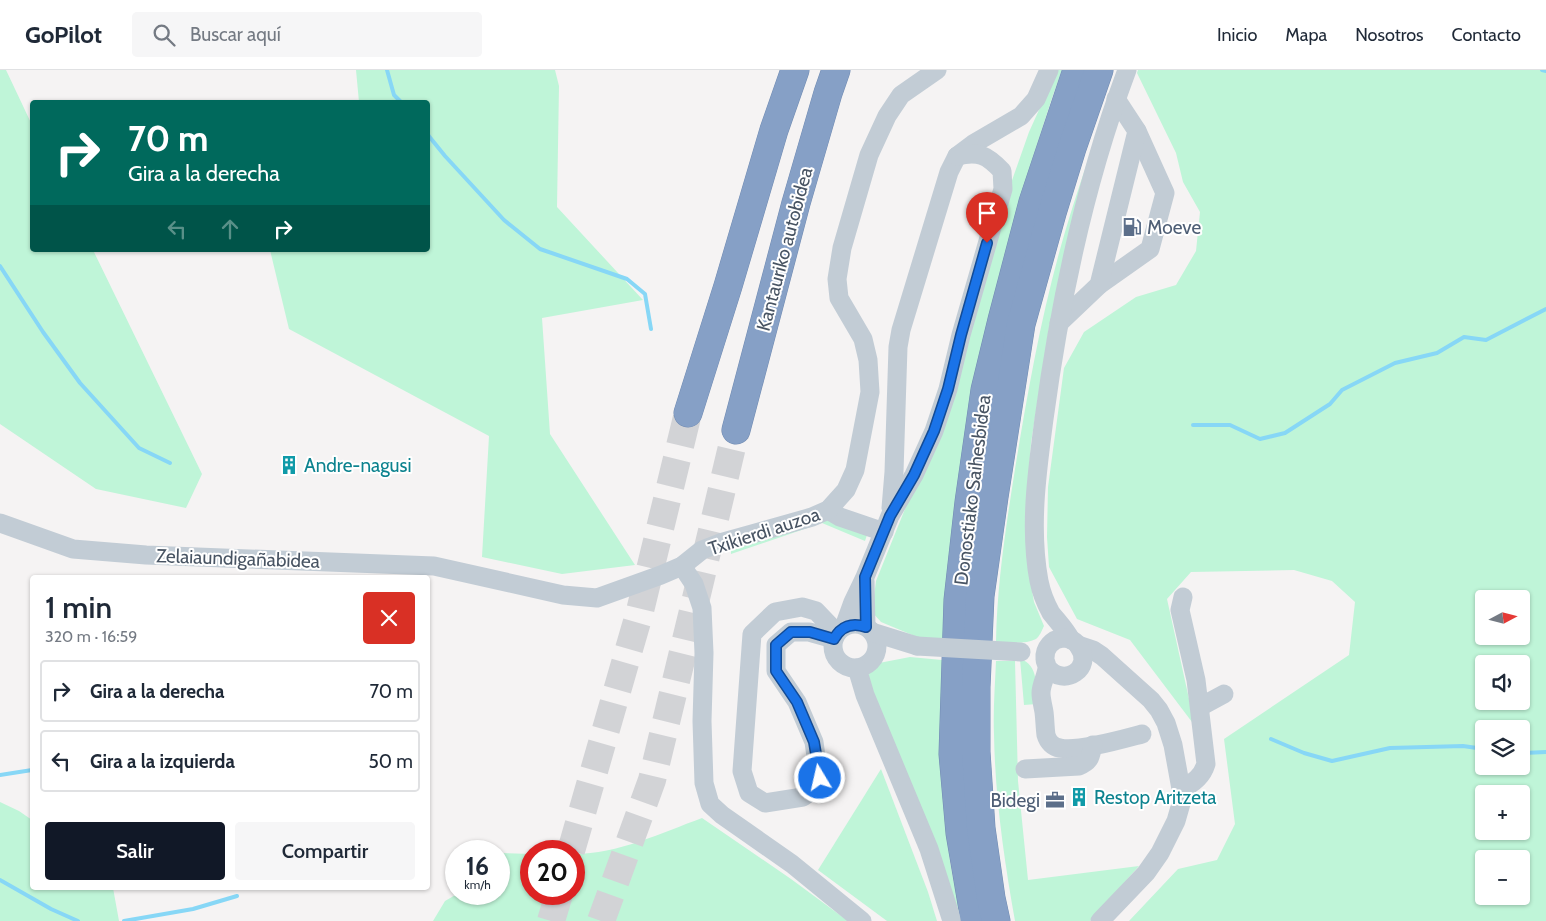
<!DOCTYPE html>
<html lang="es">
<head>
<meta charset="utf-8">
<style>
	:root { --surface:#fff; --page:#f6f6f7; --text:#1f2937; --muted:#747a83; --line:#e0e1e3; --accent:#111827 }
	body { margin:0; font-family:Cabin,sans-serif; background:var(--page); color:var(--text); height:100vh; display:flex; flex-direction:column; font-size:19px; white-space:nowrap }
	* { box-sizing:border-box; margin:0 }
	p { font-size:16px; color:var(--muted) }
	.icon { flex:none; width:28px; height:28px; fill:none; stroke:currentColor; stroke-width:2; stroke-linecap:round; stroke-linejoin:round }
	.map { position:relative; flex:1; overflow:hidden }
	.sheet { position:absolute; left:30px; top:505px; width:400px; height:315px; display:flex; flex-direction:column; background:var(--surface); border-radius:5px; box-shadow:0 1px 4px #0004 }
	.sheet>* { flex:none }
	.top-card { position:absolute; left:30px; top:30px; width:400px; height:152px; border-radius:5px; box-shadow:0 1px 4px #0004; background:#00695c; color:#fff; overflow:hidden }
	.needle { width:32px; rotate:83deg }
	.controls { position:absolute; left:1475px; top:520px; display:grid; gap:10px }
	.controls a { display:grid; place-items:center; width:55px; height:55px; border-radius:5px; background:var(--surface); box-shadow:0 1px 4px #0004; font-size:25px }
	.speed { position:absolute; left:445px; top:770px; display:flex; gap:10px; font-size:25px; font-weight:700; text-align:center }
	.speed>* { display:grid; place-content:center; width:65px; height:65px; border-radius:50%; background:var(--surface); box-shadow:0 1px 4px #0004; line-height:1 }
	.speed small { font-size:12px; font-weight:400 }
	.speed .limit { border:8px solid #d22; background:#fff; color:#111 }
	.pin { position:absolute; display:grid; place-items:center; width:42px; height:42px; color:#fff; margin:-51px -21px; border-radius:50% 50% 50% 0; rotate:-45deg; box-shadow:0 0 5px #0007 }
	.pin .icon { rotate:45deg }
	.me { position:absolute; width:55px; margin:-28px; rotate:351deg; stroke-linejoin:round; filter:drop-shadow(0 0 4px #0008) }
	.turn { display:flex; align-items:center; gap:18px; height:105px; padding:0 15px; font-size:22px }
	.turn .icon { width:65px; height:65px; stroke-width:2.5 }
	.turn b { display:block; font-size:35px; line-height:42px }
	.lanes { display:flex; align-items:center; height:48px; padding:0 15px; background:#0003; justify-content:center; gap:25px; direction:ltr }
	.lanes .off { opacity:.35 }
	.round { display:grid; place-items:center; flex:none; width:52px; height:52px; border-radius:5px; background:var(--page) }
	.overview { display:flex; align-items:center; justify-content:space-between; height:85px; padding:0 15px }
	h1 { font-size:30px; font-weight:600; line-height:38px }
	.button { display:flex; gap:10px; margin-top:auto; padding:10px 15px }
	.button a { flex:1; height:58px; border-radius:5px; background:var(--accent); color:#fff; font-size:20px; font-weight:600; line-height:58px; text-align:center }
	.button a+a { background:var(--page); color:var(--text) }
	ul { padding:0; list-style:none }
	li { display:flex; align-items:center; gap:15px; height:62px; margin:0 10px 8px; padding:0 5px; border:2px solid var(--line); border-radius:5px }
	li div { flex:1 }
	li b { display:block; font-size:19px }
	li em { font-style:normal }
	header { display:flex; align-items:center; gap:30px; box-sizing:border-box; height:70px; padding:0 25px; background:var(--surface); border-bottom:1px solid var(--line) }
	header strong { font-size:24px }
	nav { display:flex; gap:28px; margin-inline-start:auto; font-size:18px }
	.search { width:350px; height:45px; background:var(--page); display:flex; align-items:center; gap:12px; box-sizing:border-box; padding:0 18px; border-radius:5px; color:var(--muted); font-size:19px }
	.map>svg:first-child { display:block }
	.green { fill:#bff5d8; fill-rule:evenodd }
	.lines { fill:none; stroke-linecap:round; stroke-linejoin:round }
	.stream { stroke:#87d7f6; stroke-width:4 }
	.highway-tunnel { stroke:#d2d3d6; stroke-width:28; stroke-dasharray:28 14; stroke-linecap:butt }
	.highway-casing { stroke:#718bb2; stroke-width:29 }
	.minor { stroke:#c2ccd5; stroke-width:19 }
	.highway { stroke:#86a0c6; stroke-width:28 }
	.minor-bridge { stroke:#c2ccd5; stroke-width:19 }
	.route-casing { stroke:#114b97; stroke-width:12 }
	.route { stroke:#1a73e8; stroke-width:9 }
	.labels { text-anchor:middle; stroke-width:4; stroke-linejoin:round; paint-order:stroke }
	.service-label { font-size:19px; fill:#4e5e75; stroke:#fff; text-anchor:start }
	.street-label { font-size:19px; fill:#485463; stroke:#fff }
	.culture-label { font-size:19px; fill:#0d838f; stroke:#fff; text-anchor:start }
</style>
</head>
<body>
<header>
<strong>GoPilot</strong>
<div class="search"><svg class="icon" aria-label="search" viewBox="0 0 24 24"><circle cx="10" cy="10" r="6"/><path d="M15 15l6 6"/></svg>Buscar aquí</div>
<nav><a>Inicio</a><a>Mapa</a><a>Nosotros</a><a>Contacto</a></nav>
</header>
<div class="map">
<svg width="1546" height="851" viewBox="0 0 1546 851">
	<rect width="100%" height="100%" fill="#f5f3f3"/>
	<!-- green -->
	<g class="green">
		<polygon points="0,0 6,0 32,55 32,180 93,180 202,404 186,438 96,419 0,354"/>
		<polygon points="356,0 555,0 559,16 557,137 643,230 542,248 550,364 635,495 562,504 482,487 489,366 289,259 270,180 428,180 428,32 359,32"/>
		<polygon points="1062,0 1052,28 1023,119 998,210 971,337 944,569 917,567 881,552 872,542 876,511 907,434 1009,119 1029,62 1057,0"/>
		<path d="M1138 0H1546V851H1129L1178 799 1217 790 1235 754 1224 669 1349 585 1355 532 1332 511 1294 500 1191 502 1167 529 1195 656 1130 570 1077 549 1049 497 1047 467 1048 417 1064 298 1084 262 1136 227 1176 215 1196 181 1200 142 1183 112 1176 83 1137 3ZM1484 529H1521V566H1484ZM1484 594H1521V631H1484ZM1484 659H1521V696H1484ZM1484 724H1521V761H1484ZM1484 789H1521V826H1484Z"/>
		<path d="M1088 90 1049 258 1031 373 1026 445 1027 491 1034 532 1044 556C1042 560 1040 566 1036 569 1025 575 1008 572 996 572 997 514 1006 456 1015 399 1028 320 1042 240 1065 162 1072 138 1080 114 1088 90Z"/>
		<polygon points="825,450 868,462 865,471 822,453 731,484 731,475"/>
		<path d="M910 587 942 590C940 657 941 725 950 791 953 811 958 831 962 851H961L869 613V602L879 593Z"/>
		<path d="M1020 589C1039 594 1036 618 1037 634L1024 635Z"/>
		<path d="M996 591H1015L1018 711 1028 810 1139 796 1090 851H1015C1004 789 995 727 994 664 993 640 995 615 996 591Z"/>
		<polygon points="881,699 928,822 937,851 887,851 818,800"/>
		<polygon points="0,732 19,741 32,750 32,818 113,818 119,851 0,851"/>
		<path d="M702 748 791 809 848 851H433L445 831 457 824H499V783L531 784V824H574V784C618 784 661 763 702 748Z"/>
	</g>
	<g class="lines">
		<!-- stream -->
		<g class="stream">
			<polyline points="387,0 394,25 401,32"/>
			<polyline points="1542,0 1546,1"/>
			<polyline points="428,65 445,86 504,150 540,179 627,209 645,224 651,259"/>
			<polyline points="0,196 43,262 80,313 139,378 170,393"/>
			<polyline points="1193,355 1230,355 1260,369 1285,363 1330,334 1342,320 1395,293 1437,283 1464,267 1486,270 1546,239"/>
			<polyline points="1271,669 1304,683 1332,691 1390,678 1463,676 1484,679"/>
			<polyline points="1521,683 1546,682"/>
			<polyline points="0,705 32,700"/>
			<polyline points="0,810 51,839 78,851"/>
			<polyline points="124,851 193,839 237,826"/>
		</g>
		<!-- highway-tunnel -->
		<g class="highway-tunnel">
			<polyline points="571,781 640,541 688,343"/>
			<polyline points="551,851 559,824"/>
			<polyline points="601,851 652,710 692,545 736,360"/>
		</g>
		<!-- highway casing -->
		<g class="highway-casing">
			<g id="highway">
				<polyline points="688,343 728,216 774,60 795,0"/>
				<polyline points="736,360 796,133 828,23 836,0"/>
				<polyline points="975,851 960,763 953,684 958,530 969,432 985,320 1002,250 1033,132 1077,0"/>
				<polyline points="996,851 991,828 981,758 976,682 976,617 980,526 994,427 1021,254 1052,143 1072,78 1099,0"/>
			</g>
		</g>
		<!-- minor -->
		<g class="minor">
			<polyline points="1099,215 1150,179 1165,123 1137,61"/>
			<polyline points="1059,253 1099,215 1137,61 1116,29"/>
			<polyline points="891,438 894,402 898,277 901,260 949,102 957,86 973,74 1021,46 1036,29 1049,0"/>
			<polyline points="828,440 840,447 884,462"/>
			<polyline points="0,453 73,479 146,485 434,496 563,525 597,528 661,505 682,496 702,480 720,473 812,447 828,440 846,420 855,400 870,322 868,290 863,269 839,228 837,209 842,178 869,85 887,46 901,25 937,0"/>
			<polyline points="682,496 694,514 702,538 704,583 702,651 704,713 710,734 722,745 792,794 862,851"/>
			<polyline points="865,511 866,557"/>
			<circle cx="855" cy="576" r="22"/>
			<path d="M844 557 853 532 865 507 890 446 914 405 934 361 948 319 961 265 1003 119 1002 101C987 85 979 81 957 86"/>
			<polyline points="872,562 917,576"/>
			<polyline points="834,569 809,562 791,562 776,575 776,601 797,632 814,672 819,708 813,720 803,727 765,733 749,723 742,701 752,564 775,542 802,537 816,541 837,563"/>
			<path d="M1071 570C1066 560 1058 552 1051 543 1046 534 1041 521 1039 511 1029 458 1037 402 1044 349 1060 230 1085 112 1127 0"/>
			<polyline points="1078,575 1093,580 1102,586 1151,630 1159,640 1166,653 1173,675 1181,719 1182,730 1176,751 1160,783 1146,803 1100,851"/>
			<path d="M1047 597C1064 619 1094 597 1079 577 1076 571 1070 568 1063 568 1052 569 1044 578 1045 589 1045 592 1047 594 1047 597 1047 605 1041 614 1041 623 1041 629 1043 636 1044 642 1045 650 1045 658 1046 665 1048 672 1053 677 1060 678 1078 682 1123 669 1142 664"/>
			<polyline points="857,598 865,625 929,779 952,851"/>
			<polyline points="1200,637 1224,624"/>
			<path d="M1025 699 1079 696C1091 691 1090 687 1093 675"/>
			<path d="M1181 719C1193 714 1202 707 1206 694L1196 610 1180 540 1183 527"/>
		</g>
		<!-- highway -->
		<use href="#highway" class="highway"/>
		<!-- minor-bridge -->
		<polyline class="minor-bridge" points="917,576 1021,582"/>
	</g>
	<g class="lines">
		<!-- route casing -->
		<g class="route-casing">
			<path id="route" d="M820 708 814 672 797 632 776 601V575L791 562H810L834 569C841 556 852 552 866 557L865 507 890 446 914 405 934 361 948 319 961 265 987 173"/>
		</g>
		<!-- route -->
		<use href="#route" class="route"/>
	</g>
	<!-- icons -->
	<defs>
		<g id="fuel-bare" transform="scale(1.5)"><path d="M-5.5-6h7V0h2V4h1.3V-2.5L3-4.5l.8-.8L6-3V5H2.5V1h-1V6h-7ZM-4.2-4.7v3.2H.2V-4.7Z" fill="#5c6f8a" stroke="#fff" stroke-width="2.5" paint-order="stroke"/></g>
		<g id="building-bare" transform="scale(1.5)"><path d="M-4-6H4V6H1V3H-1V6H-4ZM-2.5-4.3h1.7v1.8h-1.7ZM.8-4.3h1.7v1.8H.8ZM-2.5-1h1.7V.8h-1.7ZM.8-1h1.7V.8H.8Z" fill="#0f9aa8" stroke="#fff" stroke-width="2.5" paint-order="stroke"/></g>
		<g id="office-bare" transform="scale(1.5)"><path d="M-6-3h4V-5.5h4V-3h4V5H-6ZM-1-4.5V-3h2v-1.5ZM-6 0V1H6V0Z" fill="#5c6f8a" stroke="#fff" stroke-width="2.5" paint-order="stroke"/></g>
	</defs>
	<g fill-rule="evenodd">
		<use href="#fuel-bare" x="1132" y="157"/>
		<use href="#building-bare" x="289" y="395"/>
		<use href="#building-bare" x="1079" y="727"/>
		<use href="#office-bare" x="1055" y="730"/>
	</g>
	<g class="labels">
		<!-- service labels -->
		<g class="service-label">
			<text x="1147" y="164">Moeve</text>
			<text x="1040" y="737" text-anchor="end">Bidegi</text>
		</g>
		<!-- street labels -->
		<g class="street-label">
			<text transform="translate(784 179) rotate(-75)" y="7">Kantauriko autobidea</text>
			<text transform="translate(972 420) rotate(-83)" y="7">Donostiako Saihesbidea</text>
			<text transform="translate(764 461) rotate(-18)" y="7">Txikierdi auzoa</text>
			<text transform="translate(238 488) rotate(2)" y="7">Zelaiaundigañabidea</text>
		</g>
		<!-- culture labels -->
		<g class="culture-label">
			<text x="304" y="402">Andre-nagusi</text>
			<text x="1094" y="734">Restop Aritzeta</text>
		</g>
	</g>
</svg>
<div class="controls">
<a><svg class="needle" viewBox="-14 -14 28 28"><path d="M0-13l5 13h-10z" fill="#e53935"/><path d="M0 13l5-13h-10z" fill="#747a83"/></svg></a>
<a><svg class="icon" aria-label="sound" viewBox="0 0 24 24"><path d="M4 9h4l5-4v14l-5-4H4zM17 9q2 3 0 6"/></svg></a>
<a><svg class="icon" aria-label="layers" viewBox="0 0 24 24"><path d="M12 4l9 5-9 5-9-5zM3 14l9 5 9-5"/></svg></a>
<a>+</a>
<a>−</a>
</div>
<div class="speed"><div>16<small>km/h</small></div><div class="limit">20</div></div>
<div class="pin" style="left:987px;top:173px;background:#d93025"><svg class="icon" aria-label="arrive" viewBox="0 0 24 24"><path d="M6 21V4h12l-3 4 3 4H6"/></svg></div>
<svg class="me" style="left:820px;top:708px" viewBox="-20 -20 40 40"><circle r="17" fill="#1a73e8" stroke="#fff" stroke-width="3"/><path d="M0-11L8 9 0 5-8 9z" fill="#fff"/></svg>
<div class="top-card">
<div class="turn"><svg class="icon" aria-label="right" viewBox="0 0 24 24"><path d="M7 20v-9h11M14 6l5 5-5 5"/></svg><div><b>70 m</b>Gira a la derecha</div></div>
<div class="lanes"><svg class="icon off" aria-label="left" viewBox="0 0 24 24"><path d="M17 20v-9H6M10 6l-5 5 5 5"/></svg><svg class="icon off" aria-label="ahead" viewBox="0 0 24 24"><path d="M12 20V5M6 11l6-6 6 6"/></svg><svg class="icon" aria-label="right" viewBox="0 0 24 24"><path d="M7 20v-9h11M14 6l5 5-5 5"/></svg></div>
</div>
<section class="sheet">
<div class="overview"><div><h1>1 min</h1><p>320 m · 16:59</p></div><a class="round" style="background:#d93025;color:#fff"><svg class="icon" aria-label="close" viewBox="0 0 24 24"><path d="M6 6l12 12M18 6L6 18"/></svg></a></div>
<ul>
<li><svg class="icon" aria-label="right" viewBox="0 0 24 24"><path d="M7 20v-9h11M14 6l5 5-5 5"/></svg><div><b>Gira a la derecha</b></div><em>70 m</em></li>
<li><svg class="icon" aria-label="left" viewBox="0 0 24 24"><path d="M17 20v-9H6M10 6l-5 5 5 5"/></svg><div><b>Gira a la izquierda</b></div><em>50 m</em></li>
</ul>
<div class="button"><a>Salir</a><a>Compartir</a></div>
</section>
</div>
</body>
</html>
